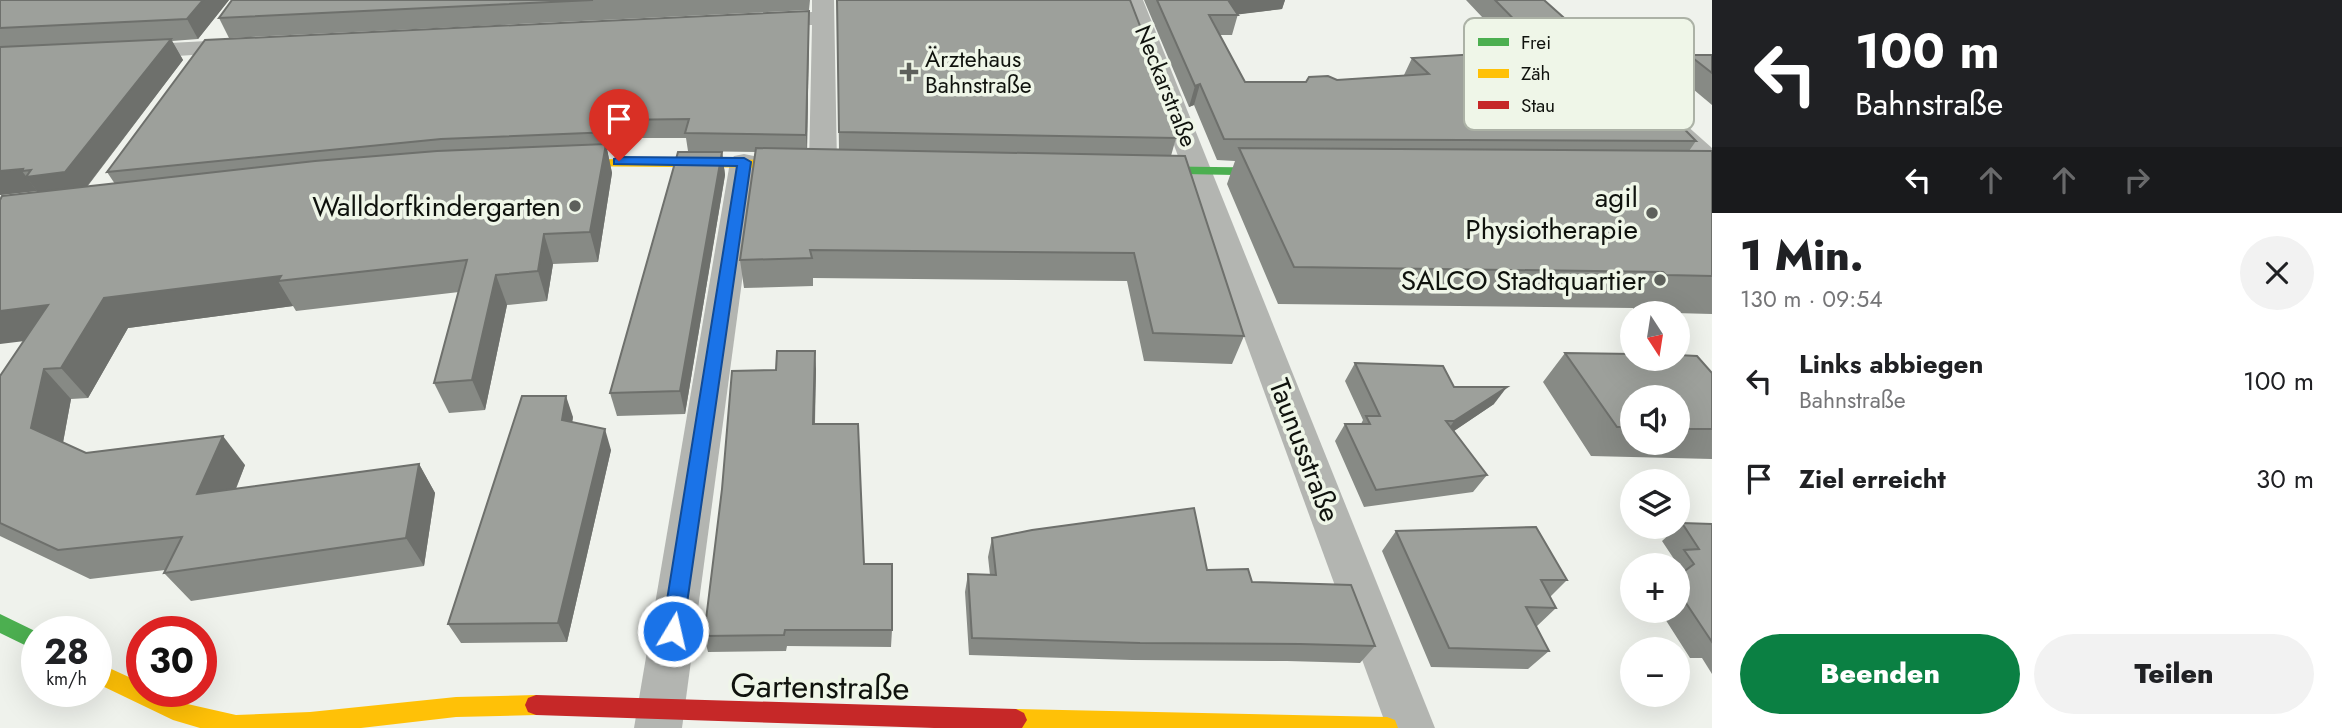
<!DOCTYPE html>
<html lang="de">
<head>
<meta charset="utf-8">
<style>
	:root { --surface:#fff; --page:#f2f2f2; --text:#202124; --muted:#757577; --accent:#0b8043 }
	body { margin:0; font-family:Jost,sans-serif; background:var(--page); color:var(--text); height:100vh; display:flex; flex-direction:column; font-size:26px; white-space:nowrap }
	* { box-sizing:border-box; margin:0 }
	p { font-size:23px; color:var(--muted) }
	.icon { flex:none; width:38px; height:38px; fill:none; stroke:currentColor; stroke-width:2; stroke-linecap:round; stroke-linejoin:round }
	.map { position:relative; flex:1; overflow:hidden }
	.side { display:flex; flex-direction:column; background:var(--surface); width:630px }
	.side>* { flex:none }
	.guide { background:#202124; color:#fff; overflow:hidden }
	.needle { width:46px; rotate:168deg }
	.buttons { position:absolute; left:1620px; top:301px; display:grid; gap:14px }
	.buttons a { display:grid; place-items:center; width:70px; height:70px; border-radius:50%; background:var(--surface); box-shadow:0 7px 28px #0002; font-size:35px }
	.speed { position:absolute; left:21px; top:616px; display:flex; gap:14px; font-size:35px; font-weight:700; text-align:center }
	.speed>* { display:grid; place-content:center; width:91px; height:91px; border-radius:50%; background:var(--surface); box-shadow:0 7px 28px #0002; line-height:1 }
	.speed small { font-size:18px; font-weight:400 }
	.speed .limit { border:10px solid #d22; background:#fff; color:#111 }
	.pin { position:absolute; display:grid; place-items:center; width:60px; height:60px; color:#fff; margin:-72px -30px; border-radius:50% 50% 50% 0; rotate:-45deg; box-shadow:0 0 7px #0007 }
	.pin .icon { rotate:45deg }
	.me { position:absolute; width:77px; margin:-38px; rotate:9deg; stroke-linejoin:round; filter:drop-shadow(0 0 5px #0008) }
	.turn { display:flex; align-items:center; gap:24px; height:147px; padding:0 28px; font-size:32px }
	.turn .icon { width:91px; height:91px; stroke-width:2.5 }
	.turn b { display:block; font-size:49px; line-height:60px }
	.lanes { display:flex; align-items:center; height:66px; padding:0 28px; background:#0003; justify-content:center; gap:35px; direction:ltr }
	.lanes .off { opacity:.35 }
	.round { display:grid; place-items:center; flex:none; width:74px; height:74px; border-radius:37px; background:var(--page) }
	.head { display:flex; align-items:center; justify-content:space-between; height:119px; padding:0 28px }
	h1 { font-size:42px; font-weight:800; line-height:52px }
	.primary-button { display:flex; gap:14px; margin-top:auto; padding:14px 28px }
	.primary-button a { flex:1; height:80px; border-radius:42px; background:var(--accent); color:#fff; font-size:28px; font-weight:800; line-height:80px; text-align:center }
	.primary-button a+a { background:var(--page); color:var(--text) }
	ul { padding:0; list-style:none }
	li { display:flex; align-items:center; gap:21px; height:98px; padding:0 28px }
	li div { flex:1 }
	li b { display:block; font-size:26px }
	li em { font-style:normal }
	main { display:flex; flex:1; min-height:0 }
	.map>svg:first-child { display:block }
	.lines { fill:none; stroke-linecap:round; stroke-linejoin:round }
	.street { fill:#b3b5b1; fill-rule:evenodd }
	.fast { fill:#4caf50; fill-rule:evenodd }
	.slow { fill:#ffc107; fill-rule:evenodd }
	.jam { fill:#c62828; fill-rule:evenodd }
	.wall { fill:#878a85; fill-rule:evenodd }
	.shaded-wall { fill:#6e706c }
	.building { fill:#9da09b; stroke:#6e706c; stroke-width:2 }
	.route { fill:#1a73e8; stroke:#114b97; stroke-width:2 }
	.poi-dot { fill:#5d605b; stroke:#eff6e8; stroke-width:2.5 }
	.labels { text-anchor:middle; stroke-width:7; stroke-linejoin:round; paint-order:stroke }
	.far-poi-label { font-size:23px; fill:#0f120d; stroke:#eff6e8; text-anchor:start }
	.far-street-label { font-size:23px; fill:#0f120d; stroke:#eff6e8 }
	.poi-label { font-size:28px; fill:#0f120d; stroke:#eff6e8; text-anchor:end }
	.street-label { font-size:28px; fill:#0f120d; stroke:#eff6e8 }
	.near-street-label { font-size:33px; fill:#0f120d; stroke:#eff6e8 }
	.key { fill:#eff6e8; stroke:#acb2a6; stroke-width:2 }
	.key-label { font-size:19px; fill:#0f120d }
</style>
</head>
<body>
<main>
<div class="map">
<svg width="1712" height="728" viewBox="0 0 1712 728">
	<rect width="100%" height="100%" fill="#eff2ec"/>
	<g class="lines">
		<!-- street -->
		<g class="street">
			<polygon points="812,0 834,0 837,164 833,170 823,172 813,170 809,164 812,25 755,26 752,21 755,16 812,12"/>
			<polygon points="1121,0 1143,0 1435,728 1387,728"/>
			<polygon points="246,39 254,41 258,46 254,51 131,59 123,57 119,52 123,47 131,45"/>
			<polygon points="1658,106 1667,108 1712,148 1712,171 1702,169 1649,120 1645,114 1649,108"/>
			<polygon points="744,154 754,156 758,162 682,728 634,728 730,162 734,156"/>
		</g>
		<!-- fast -->
		<g class="fast">
			<polygon points="1137,166 1283,168 1289,172 1283,176 1133,173 1131,170"/>
			<polygon points="0,614 37,632 37,651 0,633"/>
		</g>
		<!-- slow -->
		<g class="slow">
			<polygon points="559,159 807,160 813,164 807,168 555,166 553,163"/>
			<polygon points="96,662 142,683 142,691 158,691 183,703 236,715 310,712 456,697 536,695 544,698 547,705 544,712 536,715 456,717 361,728 200,728 173,720 96,683"/>
			<polygon points="1016,709 1387,717 1395,720 1398,728 1010,728 1005,720 1008,713"/>
		</g>
		<!-- jam -->
		<polygon class="jam" points="536,695 1016,709 1024,713 1027,720 1022,728 934,728 536,715 528,712 525,705 528,698"/>
	</g>
	<!-- wall -->
	<g class="wall">
		<polygon points="0,0 229,0 198,39 172,41 183,60 87,187 115,184 107,172 809,11 807,149 839,150 837,0 1165,103 1176,138 1171,156 1244,336 1232,364 1144,361 1127,281 813,278 813,286 744,288 740,260 756,152 688,151 686,138 618,138 616,150 607,150 612,173 598,262 553,264 547,301 507,305 485,410 449,413 434,383 459,292 296,311 293,306 128,328 88,398 71,399 63,443 86,453 245,465 236,489 419,464 435,493 424,566 191,601 164,573 165,570 90,579 0,536 0,376 24,341 38,192 37,191 0,195"/>
		<polygon points="232,0 810,0 809,10 229,38 219,18"/>
		<polygon points="1144,0 1285,0 1282,9 1238,14 1232,35 1220,35 1245,82 1306,82 1404,75 1412,58 1515,52 1466,0 1544,0 1696,141 1689,151 1712,151 1712,314 1636,312 1633,308 1278,304 1227,184 1235,161 1217,160 1194,105 1189,107"/>
		<polygon points="1689,55 1712,55 1712,105 1675,74"/>
		<polygon points="722,152 725,175 685,414 617,416 610,393"/>
		<path d="M1565 353 1712 373V459L1591 456 1543 382ZM1633 397H1678V443H1633Z"/>
		<polygon points="1355,363 1454,387 1494,404 1454,431 1487,475 1473,492 1364,507 1335,441 1345,424 1361,424 1363,420 1345,381"/>
		<polygon points="816,369 815,424 864,564 892,630 891,647 787,646 786,651 708,652 704,636"/>
		<polygon points="573,417 572,422 611,450 567,642 461,643 448,624"/>
		<polygon points="1682,523 1712,524 1712,674 1702,658 1690,658 1660,611 1678,611 1678,565 1667,565 1674,559 1662,541"/>
		<polygon points="1396,531 1567,580 1550,597 1556,608 1536,627 1549,651 1528,669 1431,667 1382,551"/>
		<polygon points="992,538 1252,582 1375,646 1360,663 1287,661 1132,660 969,655 965,592 968,574 990,575 988,557"/>
	</g>
	<!-- shaded-wall -->
	<g class="shaded-wall">
		<polygon points="203,0 229,0 198,39 187,19"/>
		<polygon points="1225,0 1285,0 1282,9 1234,15"/>
		<polygon points="809,11 809,28 807,153 806,135"/>
		<polygon points="171,39 183,60 81,194 43,199 26,177"/>
		<polygon points="1200,84 1194,105 1189,107 1195,86"/>
		<polygon points="614,120 618,138 616,150 612,132"/>
		<polygon points="606,144 612,173 598,262 590,232"/>
		<polygon points="722,152 725,175 685,414 680,391"/>
		<polygon points="23,169 22,171 37,191 0,195 0,171"/>
		<polygon points="544,234 553,264 547,301 538,271"/>
		<polygon points="496,275 507,305 485,410 472,380"/>
		<polygon points="281,276 278,281 293,306 128,328 88,398 61,368 104,298"/>
		<polygon points="48,305 74,335 0,344 0,311"/>
		<polygon points="815,351 816,369 814,442 813,424"/>
		<polygon points="44,369 71,399 60,458 31,428"/>
		<polygon points="1507,387 1494,404 1442,439 1454,421"/>
		<polygon points="566,396 573,417 569,441 562,420"/>
		<polygon points="605,429 611,450 567,642 558,623"/>
		<polygon points="223,436 245,465 222,523 197,494"/>
		<polygon points="419,464 435,493 424,566 406,538"/>
	</g>
	<!-- building -->
	<g class="building">
		<polygon points="0,0 203,0 187,19 0,28"/>
		<polygon points="232,0 593,0 219,18"/>
		<polygon points="837,0 1130,0 1167,96 1163,97 1176,138 839,132"/>
		<polygon points="1157,0 1228,0 1238,15 1209,15 1245,82 1306,82 1309,77 1328,76 1337,80 1429,74 1412,58 1544,50 1495,0 1544,0 1655,99 1696,141 1224,139 1200,84 1195,86"/>
		<polygon points="809,11 806,135 685,133 689,119 614,120 612,132 441,139 107,172 205,40"/>
		<polygon points="171,39 65,172 26,177 31,170 22,171 23,169 0,171 0,47"/>
		<polygon points="1689,55 1712,55 1712,73"/>
		<polygon points="606,144 590,232 544,234 538,271 496,275 472,380 434,383 467,260 278,281 281,276 104,298 61,368 44,369 31,428 86,453 223,436 197,494 419,464 406,538 164,573 182,537 58,550 0,523 0,376 48,305 0,311 0,200 2,196 315,161 437,151"/>
		<polygon points="756,148 1185,156 1244,336 1153,333 1134,253 810,250 812,258 740,260"/>
		<polygon points="1239,148 1712,151 1712,276 1666,275 1663,272 1294,267"/>
		<polygon points="678,152 722,152 680,391 610,393"/>
		<polygon points="777,351 815,351 813,424 858,424 864,564 892,564 892,630 785,630 784,635 704,636 722,489 732,371 776,370"/>
		<polygon points="1565,353 1633,354 1633,359 1678,359 1678,355 1697,356 1712,373 1712,429 1678,429 1678,397 1633,397 1633,427 1617,427"/>
		<polygon points="1355,363 1443,366 1454,387 1507,387 1454,421 1446,421 1487,475 1376,490 1345,424 1370,424 1366,416 1380,416"/>
		<polygon points="522,396 566,396 562,420 605,429 558,623 448,624"/>
		<polygon points="1194,508 1207,570 1248,569 1252,582 1351,585 1375,646 1300,644 1140,643 972,638 968,574 996,575 992,538 1032,530"/>
		<polygon points="1682,523 1712,524 1712,642 1678,591 1678,576 1694,564 1684,550 1699,549"/>
		<polygon points="1536,527 1567,580 1541,580 1556,608 1526,607 1549,651 1449,648 1396,531"/>
	</g>
	<!-- route -->
	<polygon class="route" points="619,157 744,158 751,162 683,631 680,638 673,641 665,638 662,631 737,166 614,164 614,159"/>
	<!-- markers -->
	<g class="poi-dot">
		<path d="M905.5 61.5h7v7h7v7h-7v7h-7v-7h-7v-7h7z"/>
		<circle cx="575" cy="206" r="7"/>
		<circle cx="1652" cy="213" r="7"/>
		<circle cx="1660" cy="280" r="7"/>
	</g>
	<g class="labels">
		<!-- far-poi labels -->
		<g class="far-poi-label">
			<text x="925" y="67">Ärztehaus<tspan x="925" dy="26">Bahnstraße</tspan></text>
		</g>
		<!-- far-street labels -->
		<g class="far-street-label">
			<text transform="translate(1166 86) rotate(68)" y="8">Neckarstraße</text>
		</g>
		<!-- poi labels -->
		<g class="poi-label">
			<text x="1638" y="207">agil<tspan x="1638" dy="32">Physiotherapie</tspan></text>
			<text x="561" y="216">Walldorfkindergarten</text>
			<text x="1646" y="290">SALCO Stadtquartier</text>
		</g>
		<!-- street labels -->
		<g class="street-label">
			<text transform="translate(1305 450) rotate(69)" y="10">Taunusstraße</text>
		</g>
		<!-- near-street labels -->
		<g class="near-street-label">
			<text transform="translate(820 686) rotate(1)" y="12">Gartenstraße</text>
		</g>
	</g>
	<!-- legend -->
	<rect x="1464" y="18" width="230" height="112" rx="10" class="key"/>
	<rect x="1478" y="38" width="31" height="8" fill="#4caf50"/>
	<rect x="1478" y="69" width="31" height="9" fill="#ffc107"/>
	<rect x="1478" y="101" width="31" height="8" fill="#c62828"/>
	<g class="key-label">
		<text x="1521" y="49">Frei</text>
		<text x="1521" y="80">Zäh</text>
		<text x="1521" y="112">Stau</text>
	</g>
</svg>
<div class="buttons">
<a><svg class="needle" viewBox="-14 -14 28 28"><path d="M0-13l5 13h-10z" fill="#e53935"/><path d="M0 13l5-13h-10z" fill="#757577"/></svg></a>
<a><svg class="icon" aria-label="sound" viewBox="0 0 24 24"><path d="M4 9h4l5-4v14l-5-4H4zM17 9q2 3 0 6"/></svg></a>
<a><svg class="icon" aria-label="layers" viewBox="0 0 24 24"><path d="M12 4l9 5-9 5-9-5zM3 14l9 5 9-5"/></svg></a>
<a>+</a>
<a>−</a>
</div>
<div class="speed"><div>28<small>km/h</small></div><div class="limit">30</div></div>
<div class="pin" style="left:619px;top:161px;background:#d93025"><svg class="icon" aria-label="arrive" viewBox="0 0 24 24"><path d="M6 21V4h12l-3 4 3 4H6"/></svg></div>
<svg class="me" style="left:673px;top:631px" viewBox="-20 -20 40 40"><circle r="17" fill="#1a73e8" stroke="#fff" stroke-width="3"/><path d="M0-11L8 9 0 5-8 9z" fill="#fff"/></svg>
</div>
<section class="side">
<div class="guide">
<div class="turn"><svg class="icon" aria-label="left" viewBox="0 0 24 24"><path d="M17 20v-9H6M10 6l-5 5 5 5"/></svg><div><b>100 m</b>Bahnstraße</div></div>
<div class="lanes"><svg class="icon" aria-label="left" viewBox="0 0 24 24"><path d="M17 20v-9H6M10 6l-5 5 5 5"/></svg><svg class="icon off" aria-label="ahead" viewBox="0 0 24 24"><path d="M12 20V5M6 11l6-6 6 6"/></svg><svg class="icon off" aria-label="ahead" viewBox="0 0 24 24"><path d="M12 20V5M6 11l6-6 6 6"/></svg><svg class="icon off" aria-label="right" viewBox="0 0 24 24"><path d="M7 20v-9h11M14 6l5 5-5 5"/></svg></div>
</div>
<div class="head"><div><h1>1 Min.</h1><p>130 m · 09:54</p></div><a class="round"><svg class="icon" aria-label="close" viewBox="0 0 24 24"><path d="M6 6l12 12M18 6L6 18"/></svg></a></div>
<ul>
<li><svg class="icon" aria-label="left" viewBox="0 0 24 24"><path d="M17 20v-9H6M10 6l-5 5 5 5"/></svg><div><b>Links abbiegen</b><p>Bahnstraße</p></div><em>100 m</em></li>
<li><svg class="icon" aria-label="arrive" viewBox="0 0 24 24"><path d="M6 21V4h12l-3 4 3 4H6"/></svg><div><b>Ziel erreicht</b></div><em>30 m</em></li>
</ul>
<div class="primary-button"><a>Beenden</a><a>Teilen</a></div>
</section>
</main>
</body>
</html>
